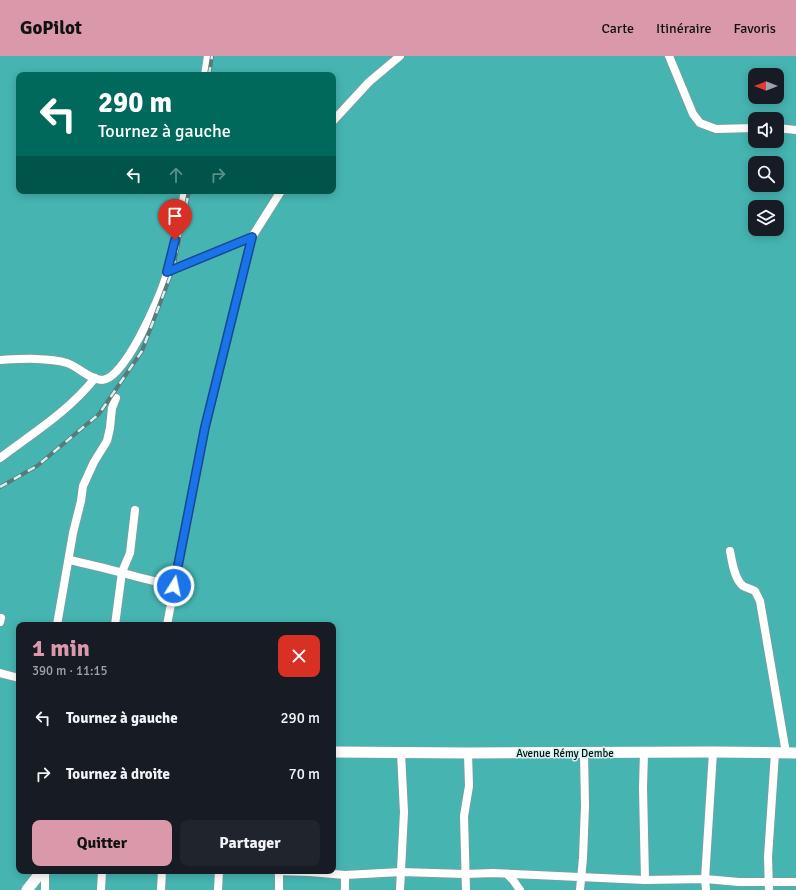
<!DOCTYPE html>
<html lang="fr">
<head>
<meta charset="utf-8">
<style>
	:root { --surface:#171b24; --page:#20242c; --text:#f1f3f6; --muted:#9ea1a6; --accent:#d999aa }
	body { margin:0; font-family:Signika,sans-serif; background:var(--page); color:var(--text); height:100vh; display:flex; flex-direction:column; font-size:15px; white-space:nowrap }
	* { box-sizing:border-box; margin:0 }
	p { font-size:13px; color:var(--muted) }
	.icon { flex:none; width:22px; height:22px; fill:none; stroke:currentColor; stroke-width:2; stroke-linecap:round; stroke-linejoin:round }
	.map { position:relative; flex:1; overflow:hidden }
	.drawer { position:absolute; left:16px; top:566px; width:320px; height:252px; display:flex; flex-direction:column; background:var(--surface); border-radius:8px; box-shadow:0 2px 10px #0003 }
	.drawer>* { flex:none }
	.top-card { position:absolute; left:16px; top:16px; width:320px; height:122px; border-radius:8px; box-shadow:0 2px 10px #0003; background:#00695c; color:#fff; overflow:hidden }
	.needle { width:26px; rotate:270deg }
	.buttons { position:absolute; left:748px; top:12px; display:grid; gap:8px }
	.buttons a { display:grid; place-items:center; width:36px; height:36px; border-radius:8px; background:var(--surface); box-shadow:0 2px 10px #0003; font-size:20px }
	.pin { position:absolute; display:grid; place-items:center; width:34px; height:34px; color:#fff; margin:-41px -17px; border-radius:50% 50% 50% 0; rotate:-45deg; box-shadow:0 0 4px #0007 }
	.pin .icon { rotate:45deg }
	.me { position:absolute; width:44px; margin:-22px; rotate:10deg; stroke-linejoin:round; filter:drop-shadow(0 0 3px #0008) }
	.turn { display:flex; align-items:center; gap:14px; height:84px; padding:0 16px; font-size:18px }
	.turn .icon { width:52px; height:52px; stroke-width:2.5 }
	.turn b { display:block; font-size:28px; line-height:34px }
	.lanes { display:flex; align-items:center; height:38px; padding:0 16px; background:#0003; justify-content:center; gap:20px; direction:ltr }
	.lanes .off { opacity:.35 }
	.round { display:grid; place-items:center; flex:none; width:42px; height:42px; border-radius:8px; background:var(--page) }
	.head { display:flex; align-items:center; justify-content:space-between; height:68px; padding:0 16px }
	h1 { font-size:24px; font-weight:700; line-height:30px; color:var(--accent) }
	.primary-button { display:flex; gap:8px; margin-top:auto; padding:8px 16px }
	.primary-button a { flex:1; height:46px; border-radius:8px; background:var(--accent); color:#111; font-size:16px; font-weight:700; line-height:46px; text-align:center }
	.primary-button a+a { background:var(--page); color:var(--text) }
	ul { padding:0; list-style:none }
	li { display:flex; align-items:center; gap:12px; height:56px; padding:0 16px }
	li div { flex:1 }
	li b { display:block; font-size:15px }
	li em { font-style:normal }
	header { display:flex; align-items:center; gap:24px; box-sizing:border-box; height:56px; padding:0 20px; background:var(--accent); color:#111 }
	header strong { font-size:19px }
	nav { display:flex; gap:22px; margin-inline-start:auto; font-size:14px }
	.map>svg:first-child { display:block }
	.green { fill:#46b5b2; fill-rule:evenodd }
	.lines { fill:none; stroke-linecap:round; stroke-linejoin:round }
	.street-casing { stroke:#72a2a0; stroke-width:10 }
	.secondary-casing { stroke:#72a2a0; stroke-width:12 }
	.street { stroke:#fff; stroke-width:8 }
	.secondary { stroke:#fff; stroke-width:11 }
	.rail-casing { stroke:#587a79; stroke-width:4 }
	.rail { stroke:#d7f0ee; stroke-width:2.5; stroke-dasharray:8; stroke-linecap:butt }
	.route-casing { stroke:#114b97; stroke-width:10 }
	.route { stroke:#1a73e8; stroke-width:7 }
	.labels { text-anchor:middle; stroke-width:3; stroke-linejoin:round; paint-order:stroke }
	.street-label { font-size:11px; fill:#021313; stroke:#d7f0ee }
</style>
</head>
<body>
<header>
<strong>GoPilot</strong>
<nav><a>Carte</a><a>Itinéraire</a><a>Favoris</a></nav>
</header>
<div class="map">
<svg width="796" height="834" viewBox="0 0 796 834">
	<rect width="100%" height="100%" fill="#a3d5d2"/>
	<!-- green -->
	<path class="green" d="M0 0H796V834H0ZM19 19H333V135H19ZM755 19H777V41H755ZM755 63H777V85H755ZM755 107H777V129H755ZM755 151H777V173H755ZM19 569H333V815H19Z"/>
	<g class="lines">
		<!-- street casing -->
		<g class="street-casing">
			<g id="street">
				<polyline points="669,0 693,58 700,67 716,73 755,72"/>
				<polyline points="205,19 208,0"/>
				<polyline points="333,65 369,26 400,0"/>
				<polyline points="777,72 796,74"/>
				<polyline points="167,216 252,181"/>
				<path d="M0 304C19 303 48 301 67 307 79 311 88 323 102 324 124 324 159 243 165 224 174 195 179 165 185 135"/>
				<path d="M0 402C33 377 69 355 95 322"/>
				<path d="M730 495C732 505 734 523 743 530 747 532 751 533 755 535L760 545 786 697"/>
				<path d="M69 504C104 511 139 522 174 530"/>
				<polyline points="0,566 1,562"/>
				<polyline points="57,569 73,477 81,445 83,430 94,406 107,385 110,372 112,352 116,342"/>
				<polyline points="115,569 122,516 130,497 135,454"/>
				<polyline points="167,569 205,371 252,181 281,135"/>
				<polyline points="0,617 19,622"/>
				<polyline points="644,696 643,732 645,824"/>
				<polyline points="277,815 310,816 345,819 401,816 465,818 493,817 645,824 705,823 739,826 796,826"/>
				<polyline points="507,818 513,824 520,834"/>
				<polyline points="345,819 345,834"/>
				<polyline points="45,834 45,815"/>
				<polyline points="101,834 102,815"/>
				<polyline points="161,834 162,815"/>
				<polyline points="218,834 219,815"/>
				<polyline points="279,834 279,815"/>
				<polyline points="400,834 404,756 401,697"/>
				<polyline points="466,834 464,760 469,730 468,697"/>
				<polyline points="580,834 583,802 585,750 584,697"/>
				<polyline points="706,834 705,823 713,696"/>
				<polyline points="769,834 768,801 775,697"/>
			</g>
		</g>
		<!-- secondary casing -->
		<g class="secondary-casing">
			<g id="secondary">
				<polyline points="333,696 468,697 713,696 796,697"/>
				<polyline points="27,834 42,815"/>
			</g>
		</g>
		<!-- street -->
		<use href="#street" class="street"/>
		<!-- secondary -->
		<use href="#secondary" class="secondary"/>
		<!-- rail casing -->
		<g class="rail-casing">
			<g id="rail">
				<polyline points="209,19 212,0"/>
				<polyline points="0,431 37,410 99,358 142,295 173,213 189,135"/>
			</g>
		</g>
		<!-- rail -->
		<use href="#rail" class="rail"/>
	</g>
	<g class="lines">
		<!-- route casing -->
		<g class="route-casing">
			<polyline id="route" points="174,530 205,371 252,181 167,216 175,184"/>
		</g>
		<!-- route -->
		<use href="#route" class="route"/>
	</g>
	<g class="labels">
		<!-- street labels -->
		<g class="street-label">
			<text x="565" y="701">Avenue Rémy Dembe</text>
		</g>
	</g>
</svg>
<div class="buttons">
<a><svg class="needle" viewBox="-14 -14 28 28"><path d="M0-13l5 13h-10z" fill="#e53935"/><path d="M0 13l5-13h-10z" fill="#9ea1a6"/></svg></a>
<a><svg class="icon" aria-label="sound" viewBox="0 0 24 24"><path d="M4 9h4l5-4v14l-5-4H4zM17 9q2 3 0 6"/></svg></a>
<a><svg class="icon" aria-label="search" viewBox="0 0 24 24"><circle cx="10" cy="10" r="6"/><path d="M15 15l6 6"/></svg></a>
<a><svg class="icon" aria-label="layers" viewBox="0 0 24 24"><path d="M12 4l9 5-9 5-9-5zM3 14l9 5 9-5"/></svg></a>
</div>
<div class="pin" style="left:175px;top:184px;background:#d93025"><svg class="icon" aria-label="arrive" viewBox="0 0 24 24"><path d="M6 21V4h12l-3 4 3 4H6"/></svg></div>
<svg class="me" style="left:174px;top:530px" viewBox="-20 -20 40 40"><circle r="17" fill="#1a73e8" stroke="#fff" stroke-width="3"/><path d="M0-11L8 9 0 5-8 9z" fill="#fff"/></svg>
<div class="top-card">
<div class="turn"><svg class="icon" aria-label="left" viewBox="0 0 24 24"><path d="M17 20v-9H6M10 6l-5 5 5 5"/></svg><div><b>290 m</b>Tournez à gauche</div></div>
<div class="lanes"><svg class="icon" aria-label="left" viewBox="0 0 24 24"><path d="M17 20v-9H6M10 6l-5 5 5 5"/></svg><svg class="icon off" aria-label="ahead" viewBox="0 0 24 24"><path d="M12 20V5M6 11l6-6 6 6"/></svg><svg class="icon off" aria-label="right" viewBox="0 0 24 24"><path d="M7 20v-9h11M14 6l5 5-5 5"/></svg></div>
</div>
<section class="drawer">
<div class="head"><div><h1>1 min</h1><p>390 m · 11:15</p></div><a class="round" style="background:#d93025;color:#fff"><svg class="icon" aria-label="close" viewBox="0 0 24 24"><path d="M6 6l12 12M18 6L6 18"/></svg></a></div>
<ul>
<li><svg class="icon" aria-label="left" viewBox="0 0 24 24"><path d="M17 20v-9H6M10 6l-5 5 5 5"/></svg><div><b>Tournez à gauche</b></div><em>290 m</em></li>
<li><svg class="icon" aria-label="right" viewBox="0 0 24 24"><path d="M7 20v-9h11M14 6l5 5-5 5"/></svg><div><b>Tournez à droite</b></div><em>70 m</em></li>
</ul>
<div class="primary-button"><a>Quitter</a><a>Partager</a></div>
</section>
</div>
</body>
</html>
